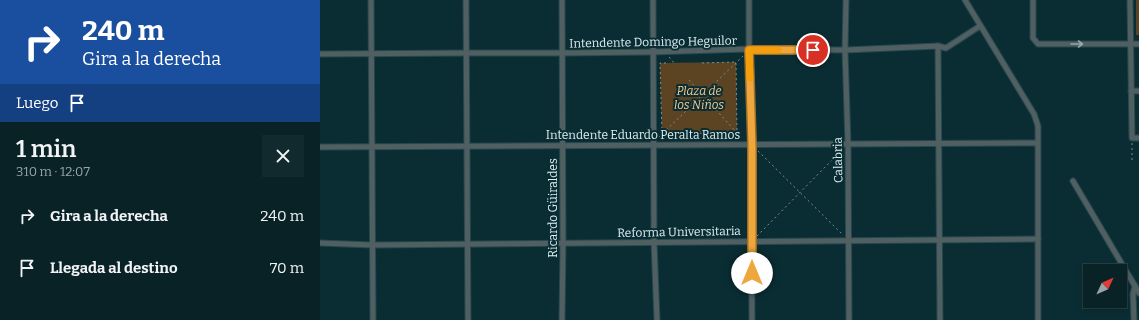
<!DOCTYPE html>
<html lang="es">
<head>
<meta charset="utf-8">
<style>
	:root { --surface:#082226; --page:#112a2e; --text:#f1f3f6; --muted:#98a4a7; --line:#293f43 }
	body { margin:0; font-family:Bitter,serif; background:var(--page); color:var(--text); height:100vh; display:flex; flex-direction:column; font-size:15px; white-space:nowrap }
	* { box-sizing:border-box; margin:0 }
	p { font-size:13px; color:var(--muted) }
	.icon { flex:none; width:22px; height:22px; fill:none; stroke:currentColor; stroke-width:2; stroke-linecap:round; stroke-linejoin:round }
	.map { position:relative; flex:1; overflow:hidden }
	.side { display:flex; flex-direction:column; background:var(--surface); width:320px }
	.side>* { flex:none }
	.banner { background:#1a4fa0; color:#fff; overflow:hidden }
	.needle { width:26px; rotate:46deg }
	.buttons { position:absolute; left:763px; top:264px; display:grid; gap:8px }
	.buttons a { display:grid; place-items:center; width:44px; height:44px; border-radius:0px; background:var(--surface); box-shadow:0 2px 6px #0003,0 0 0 1px var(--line); font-size:20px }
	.pin { position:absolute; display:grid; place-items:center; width:34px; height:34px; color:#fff; margin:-17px; border:2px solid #fff; border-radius:50%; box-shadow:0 1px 4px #0007 }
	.me { position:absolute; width:44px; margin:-22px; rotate:0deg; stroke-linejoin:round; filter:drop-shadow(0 0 3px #0008) }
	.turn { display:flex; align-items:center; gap:14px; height:84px; padding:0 16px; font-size:18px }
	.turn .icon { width:52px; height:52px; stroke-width:2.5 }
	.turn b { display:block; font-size:28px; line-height:34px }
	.then { display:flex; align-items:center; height:38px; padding:0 16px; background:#0003; gap:8px; font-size:15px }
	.round { display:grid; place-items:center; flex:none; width:42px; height:42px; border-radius:0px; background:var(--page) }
	.overview { display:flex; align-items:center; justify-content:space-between; height:68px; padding:0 16px }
	h1 { font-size:24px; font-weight:600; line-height:30px }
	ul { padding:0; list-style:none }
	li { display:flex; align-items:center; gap:12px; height:52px; padding:0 16px }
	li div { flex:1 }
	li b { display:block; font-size:15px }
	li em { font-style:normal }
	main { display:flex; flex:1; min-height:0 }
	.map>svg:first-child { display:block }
	.green { fill:#5c4423 }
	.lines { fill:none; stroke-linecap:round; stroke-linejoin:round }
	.minor-casing { stroke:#27484e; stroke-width:7 }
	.path { stroke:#759095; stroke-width:1; stroke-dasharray:2 3; stroke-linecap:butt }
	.minor { stroke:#505f61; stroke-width:5 }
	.oneway { stroke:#96a7aa }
	.route-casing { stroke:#9b6d28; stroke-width:10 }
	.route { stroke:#efa73d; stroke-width:7 }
	.slow { stroke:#f59e0b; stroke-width:7 }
	.labels { text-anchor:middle; stroke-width:4; stroke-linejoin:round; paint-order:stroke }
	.street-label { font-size:12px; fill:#dceff2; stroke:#0a2d33 }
	.park-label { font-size:12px; font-style:italic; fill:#f7c88c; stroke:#0a2d33 }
</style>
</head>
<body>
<main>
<section class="side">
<div class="banner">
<div class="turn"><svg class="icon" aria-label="right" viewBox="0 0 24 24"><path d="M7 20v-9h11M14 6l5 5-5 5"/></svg><div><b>240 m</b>Gira a la derecha</div></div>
<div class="then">Luego<svg class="icon" aria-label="arrive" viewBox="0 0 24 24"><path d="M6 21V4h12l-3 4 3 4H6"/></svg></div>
</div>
<div class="overview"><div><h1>1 min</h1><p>310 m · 12:07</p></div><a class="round"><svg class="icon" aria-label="close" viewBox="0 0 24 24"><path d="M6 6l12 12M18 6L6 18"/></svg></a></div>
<ul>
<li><svg class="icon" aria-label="right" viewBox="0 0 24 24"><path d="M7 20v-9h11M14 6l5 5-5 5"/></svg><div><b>Gira a la derecha</b></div><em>240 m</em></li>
<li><svg class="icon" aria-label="arrive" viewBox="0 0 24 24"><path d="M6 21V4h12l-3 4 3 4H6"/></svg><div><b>Llegada al destino</b></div><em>70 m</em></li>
</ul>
</section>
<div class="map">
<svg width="819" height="320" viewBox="0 0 819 320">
	<rect width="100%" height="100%" fill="#0a2d33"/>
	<!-- green -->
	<g class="green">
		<rect x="816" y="0" width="3" height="35"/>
		<polygon points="416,62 417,133 342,134 340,63"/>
	</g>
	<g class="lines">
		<!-- minor casing -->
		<g class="minor-casing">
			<g id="minor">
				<polyline points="51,0 53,320"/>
				<polyline points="146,0 148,320"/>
				<polyline points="333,0 334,242 337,320"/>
				<polyline points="429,0 429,49 431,145 432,320"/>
				<polyline points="526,0 525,50 528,144 529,320"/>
				<polyline points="645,0 714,114 718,126 718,320"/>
				<polyline points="713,0 713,38 718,44 819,44"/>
				<polyline points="810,0 812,138 819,138"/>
				<polyline points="618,46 620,320"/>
				<polyline points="0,54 146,53 243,53 332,52 429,49 525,50 618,46 626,48 660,26"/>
				<polyline points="811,91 819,91"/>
				<polyline points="0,147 717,143"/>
				<polyline points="753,181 819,293"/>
				<polyline points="0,243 52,245 718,239"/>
				<polyline points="242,320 243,243 242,0"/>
				<polyline points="814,320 813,294 815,286"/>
			</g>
		</g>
		<!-- path -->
		<g class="path">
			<polyline points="349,57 354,63"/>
			<polyline points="346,63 340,63 342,134 417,133 416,62 382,63"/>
			<polyline points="369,80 417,133 423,138"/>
			<polyline points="339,137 423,56"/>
			<polyline points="812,143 812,161"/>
			<polyline points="438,151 522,234"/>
			<polyline points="437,236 522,150"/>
		</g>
		<!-- minor -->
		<use href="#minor" class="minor"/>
	</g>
	<!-- one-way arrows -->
	<defs><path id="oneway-shaft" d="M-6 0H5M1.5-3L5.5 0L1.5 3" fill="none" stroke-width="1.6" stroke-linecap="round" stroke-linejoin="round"/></defs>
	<use class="oneway" href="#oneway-shaft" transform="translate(757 44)"/>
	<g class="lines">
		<!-- route casing -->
		<g class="route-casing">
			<polyline id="route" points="432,273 432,145 429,50 493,50"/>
		</g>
		<!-- route -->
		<use href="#route" class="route"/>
		<!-- slow -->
		<polyline class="slow" points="430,78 429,50 458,50"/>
	</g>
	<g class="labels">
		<!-- street labels -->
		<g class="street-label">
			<text transform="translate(333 42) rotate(-1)" y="4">Intendente Domingo Heguilor</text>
			<text x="323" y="139">Intendente Eduardo Peralta Ramos</text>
			<text transform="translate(518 160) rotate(-91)" y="4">Calabria</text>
			<text transform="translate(233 208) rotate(-90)" y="4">Ricardo Güiraldes</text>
			<text transform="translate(359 232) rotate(-1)" y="4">Reforma Universitaria</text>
		</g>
		<!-- park labels -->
		<g class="park-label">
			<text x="379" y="95">Plaza de<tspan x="379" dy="14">los Niños</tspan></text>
		</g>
	</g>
</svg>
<div class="buttons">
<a><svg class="needle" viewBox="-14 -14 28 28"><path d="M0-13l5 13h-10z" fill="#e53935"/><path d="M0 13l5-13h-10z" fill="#98a4a7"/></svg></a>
</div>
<div class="pin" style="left:493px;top:50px;background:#d93025"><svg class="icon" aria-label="arrive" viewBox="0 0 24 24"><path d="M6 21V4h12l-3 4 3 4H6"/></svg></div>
<svg class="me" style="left:432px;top:273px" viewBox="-20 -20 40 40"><circle r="19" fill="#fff"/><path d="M0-13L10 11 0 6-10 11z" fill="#efa73d"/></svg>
</div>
</main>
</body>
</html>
